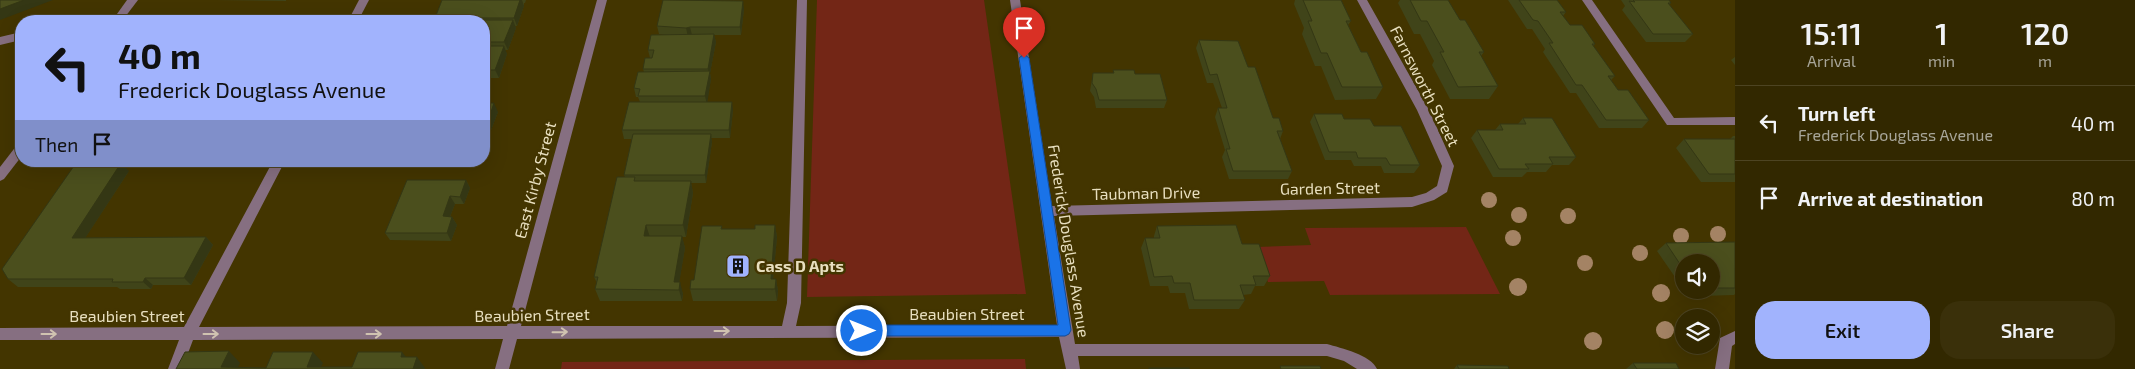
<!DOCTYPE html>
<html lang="en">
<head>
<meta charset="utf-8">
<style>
	:root { --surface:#322800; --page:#3a300a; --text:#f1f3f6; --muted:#a8a699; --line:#4d4422; --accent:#a1b3fd }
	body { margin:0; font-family:"Exo 2",sans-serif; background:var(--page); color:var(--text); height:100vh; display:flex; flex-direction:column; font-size:19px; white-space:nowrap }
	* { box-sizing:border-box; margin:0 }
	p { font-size:16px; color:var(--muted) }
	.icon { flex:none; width:28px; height:28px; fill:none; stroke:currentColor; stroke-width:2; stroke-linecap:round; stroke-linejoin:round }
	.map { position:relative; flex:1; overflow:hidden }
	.drawer { display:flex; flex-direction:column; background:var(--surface); width:400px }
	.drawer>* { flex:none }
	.top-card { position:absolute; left:15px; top:15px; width:475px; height:152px; border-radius:20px; box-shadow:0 5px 20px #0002,0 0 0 1px var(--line); background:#a1b3fd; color:#111; overflow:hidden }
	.controls { position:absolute; left:1675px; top:254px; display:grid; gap:10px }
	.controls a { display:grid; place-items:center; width:45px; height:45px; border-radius:50%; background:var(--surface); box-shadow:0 5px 20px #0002,0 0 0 1px var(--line); font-size:25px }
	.pin { position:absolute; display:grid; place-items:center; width:42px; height:42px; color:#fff; margin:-51px -21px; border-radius:50% 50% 50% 0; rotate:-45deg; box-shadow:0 0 5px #0007 }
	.pin .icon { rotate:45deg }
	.me { position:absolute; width:55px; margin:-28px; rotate:90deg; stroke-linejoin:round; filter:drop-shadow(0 0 4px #0008) }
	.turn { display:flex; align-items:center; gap:18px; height:105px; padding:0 20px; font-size:22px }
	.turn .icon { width:65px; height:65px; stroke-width:2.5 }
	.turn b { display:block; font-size:35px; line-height:42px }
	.then { display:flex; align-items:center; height:48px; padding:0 20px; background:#0003; gap:10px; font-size:19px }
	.eta { display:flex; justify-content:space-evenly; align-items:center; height:85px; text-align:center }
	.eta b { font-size:30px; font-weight:600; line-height:35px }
	.primary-button { display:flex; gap:10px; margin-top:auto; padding:10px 20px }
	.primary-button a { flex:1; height:58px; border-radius:20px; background:var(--accent); color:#111; font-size:20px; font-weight:600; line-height:58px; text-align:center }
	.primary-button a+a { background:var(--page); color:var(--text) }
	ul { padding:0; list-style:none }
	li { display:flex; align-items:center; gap:15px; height:75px; padding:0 20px; border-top:1px solid var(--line) }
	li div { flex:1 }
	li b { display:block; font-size:19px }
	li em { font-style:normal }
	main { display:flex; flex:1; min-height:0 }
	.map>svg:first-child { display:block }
	.green { fill:#732616 }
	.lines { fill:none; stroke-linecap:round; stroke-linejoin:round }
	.minor { fill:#866f81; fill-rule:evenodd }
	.tree { fill:#a48364 }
	.wall { fill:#404419; fill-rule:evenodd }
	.shaded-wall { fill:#343714 }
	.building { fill:#4b4f1d; stroke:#343714 }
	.oneway { stroke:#d0c3b0 }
	.route { fill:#1a73e8; stroke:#114b97 }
	.labels { text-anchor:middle; stroke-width:5; stroke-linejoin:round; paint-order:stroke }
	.street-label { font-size:16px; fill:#e8dfbf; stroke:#433500 }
	.poi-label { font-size:16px; font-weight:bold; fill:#e8dfbf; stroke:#433500; text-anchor:start }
</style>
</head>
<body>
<main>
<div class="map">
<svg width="1735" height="369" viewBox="0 0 1735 369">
	<rect width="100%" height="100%" fill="#433500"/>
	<!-- green -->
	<g class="green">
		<polygon points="817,0 984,0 1026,294 807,297"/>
		<polygon points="1466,227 1500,294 1330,295 1324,281 1268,282 1256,247 1311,245 1305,228"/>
		<polygon points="1025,359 1026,369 561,369 562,362"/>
	</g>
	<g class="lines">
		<!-- minor -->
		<g class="minor">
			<polygon points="127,0 138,0 122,21 112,21"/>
			<polygon points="359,0 369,0 358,21 348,21"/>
			<path d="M597 0H607L521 326H782L787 303 797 0H807L801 303 796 326 1057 325 1010 0H1020L1052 206 1412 197 1426 193 1437 186 1442 166 1417 110 1357 0H1367L1429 110 1454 166 1447 192 1434 200 1412 207 1054 216 1075 344H1327C1341 348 1371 355 1377 369H1357L1344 361 1327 356H1078L1080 369H1066L1059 337 517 339 509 369H495L503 339 193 340 182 369H168L179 340H0V328L184 327 273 161H285L199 327 507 326Z"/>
			<polygon points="1582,0 1592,0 1674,118 1735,117 1735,125 1667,125"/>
			<polygon points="21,32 21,40 0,45 0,37"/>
			<polygon points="21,144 21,157 4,179 0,181 0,167 17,145"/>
			<polygon points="1735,331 1735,344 1732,346 1729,369 1715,369 1720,338"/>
		</g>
	</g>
	<!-- trees -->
	<g class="tree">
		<circle cx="1489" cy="200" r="8"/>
		<circle cx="1519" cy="215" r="8"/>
		<circle cx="1568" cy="216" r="8"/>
		<circle cx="1718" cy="234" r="8"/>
		<circle cx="1681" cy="236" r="8"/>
		<circle cx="1513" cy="238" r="8"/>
		<circle cx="1640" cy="253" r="8"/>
		<circle cx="1585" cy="263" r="8"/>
		<circle cx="1518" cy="287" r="9"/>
		<circle cx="1661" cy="293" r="9"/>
		<circle cx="1665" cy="330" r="9"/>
		<circle cx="1593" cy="341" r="9"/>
	</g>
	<!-- wall -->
	<g class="wall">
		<polygon points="215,0 286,0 286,1"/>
		<polygon points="442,0 526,0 525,3 524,3 524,6 517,26 515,26 516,28 508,50 505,50 507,54 499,78 484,78 484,21 436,21 435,18"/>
		<polygon points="1295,0 1341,0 1351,21 1348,25 1361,52 1383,87 1376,99 1335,100 1321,66 1315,66 1302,34 1304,28 1294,4"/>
		<polygon points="1400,0 1410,0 1460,20 1484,52 1481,56 1498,86 1489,99 1450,99 1432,65 1434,61 1420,34 1414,34 1398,3"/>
		<polygon points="1508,0 1557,0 1566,12 1563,16 1570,25 1595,44 1593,46 1615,76 1611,80 1618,90 1649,120 1642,128 1599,128 1576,93 1570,93 1543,52 1545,49 1532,29 1527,29"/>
		<polygon points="1621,0 1669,0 1671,3 1669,5 1693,34 1685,42 1646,42 1622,10 1625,6"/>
		<polygon points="744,9 741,35 714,35 716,42 710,73 711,79 707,102 733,110 730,138 711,138 712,142 706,183 691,183 693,193 686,237 682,237 685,248 679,282 683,294 682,301 600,301 595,289 597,283 594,277 625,177 624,175 632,139 624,139 622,130 640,102 638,97 636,97 634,88 644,72 643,69 650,58 648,50 666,35 659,34 657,26"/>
		<polygon points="1199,40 1248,67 1273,118 1283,131 1280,139 1292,171 1288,179 1229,179 1222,157 1225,150 1215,117 1218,108 1222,108 1213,83 1207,83 1196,48"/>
		<polygon points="1735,57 1735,65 1731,60"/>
		<polygon points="1113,70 1135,74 1167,100 1164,108 1096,108 1094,97 1090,91 1093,73 1113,73"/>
		<polygon points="484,103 498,112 488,138 484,138"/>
		<polygon points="1314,114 1344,119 1374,126 1420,165 1414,173 1384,173 1381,166 1354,166 1351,160 1325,160 1310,122"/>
		<polygon points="1523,118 1576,157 1569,165 1552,165 1546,172 1527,172 1522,177 1493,177 1471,138 1477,130 1495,130 1500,124 1518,124"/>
		<polygon points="1733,136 1735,136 1735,182 1701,182 1676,148 1684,139 1730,139"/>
		<polygon points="129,171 85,238 206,237 213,245 191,285 153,285 151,289 120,289 117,287 18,287 8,279"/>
		<polygon points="466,180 470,188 464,204 455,204 450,217 452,217 457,225 451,241 390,240 385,233"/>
		<polygon points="775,225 777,237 773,279 776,279 778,291 777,301 693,301 690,289 722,226 722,229 755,229"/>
		<polygon points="1157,226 1242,244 1270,276 1264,286 1255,286 1251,294 1243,295 1245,300 1239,309 1189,309 1185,293 1170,293 1168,286 1150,286 1141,248 1145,238 1154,238 1154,236"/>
		<path d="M1735 242V294L1734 295 1701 296 1699 293H1686L1657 251 1666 243ZM1684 262H1711V290H1684Z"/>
		<polygon points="1633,363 1679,369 1626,369"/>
		<polygon points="1457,365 1509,369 1454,369"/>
	</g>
	<!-- shaded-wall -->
	<g class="shaded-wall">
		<polygon points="24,0 53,0 0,20 0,9"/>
		<polygon points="520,0 522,0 524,6 517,26 514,18"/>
		<polygon points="743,1 744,9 741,35 740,27"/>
		<polygon points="513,20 516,28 508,50 504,42"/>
		<polygon points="690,27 692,35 688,37 686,28"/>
		<polygon points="714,34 716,42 710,73 711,79 707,105 705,96 709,76 708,69"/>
		<polygon points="504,46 507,54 499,78 495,70"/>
		<polygon points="732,102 733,110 730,138 729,130"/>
		<polygon points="494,103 498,112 488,138 485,130"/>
		<polygon points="711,134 712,142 706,183 705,175"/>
		<polygon points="121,163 129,171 80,246 72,238"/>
		<polygon points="466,180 470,188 464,204 460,197"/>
		<polygon points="691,181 693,193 686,237 683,225"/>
		<polygon points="450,196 455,204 447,224 443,216"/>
		<polygon points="452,217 457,225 451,241 447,233"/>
		<polygon points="646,225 650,237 644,236"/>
		<polygon points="775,225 777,237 772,291 771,279"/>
		<polygon points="682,236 685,248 678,290 674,282"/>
		<polygon points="206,237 213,245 191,285 184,278"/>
		<polygon points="145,278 153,285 151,289 143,282"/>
		<polygon points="776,279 778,291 777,301 775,289"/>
		<polygon points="680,282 683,294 682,301 679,290"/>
		<polygon points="229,351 240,363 237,369 221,367"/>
		<polygon points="313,352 323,363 320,369 307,367"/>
		<polygon points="402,352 411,363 401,357"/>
		<polygon points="417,357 425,368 425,369 413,369"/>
	</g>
	<!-- building -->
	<g class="building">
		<polygon points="0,0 24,0 0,9"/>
		<polygon points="442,0 520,0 514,18 435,18"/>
		<polygon points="663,0 743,1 740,27 690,27 686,28 657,26"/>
		<polygon points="1303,0 1341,0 1351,21 1346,21 1361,52 1367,52 1383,87 1342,87 1327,53 1321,53 1308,21 1312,21"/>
		<polygon points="1410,0 1448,0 1460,20 1465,20 1484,52 1479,52 1498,86 1458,87 1440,52 1444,52 1427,21 1421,21"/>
		<polygon points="1519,0 1557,0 1566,12 1560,12 1570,25 1582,25 1595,44 1592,44 1615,76 1608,76 1618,90 1628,90 1649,120 1606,120 1582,85 1576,85 1549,43 1553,43 1538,21 1533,20"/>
		<polygon points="1633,0 1669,0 1671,3 1668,3 1693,34 1653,34 1629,1 1635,2"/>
		<polygon points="445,20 513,20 504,42 484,42 484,21 444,21"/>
		<polygon points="714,34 708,69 643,69 645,58 652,58 654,50 648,50 651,35"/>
		<polygon points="1199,40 1238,41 1248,67 1255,67 1273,118 1279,118 1283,131 1277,131 1292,171 1233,171 1226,149 1230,149 1218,108 1227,108 1217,74 1210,75"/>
		<polygon points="484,46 504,46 495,70 484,70"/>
		<polygon points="1113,70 1134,70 1135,74 1160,74 1167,100 1099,100 1096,89 1092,83 1093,73 1114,73"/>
		<polygon points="710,71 705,96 638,96 640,89 634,88 638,72"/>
		<polygon points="629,102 732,102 729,130 622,130"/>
		<polygon points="484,103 494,103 485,130 484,130"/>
		<polygon points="1314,114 1342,114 1344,119 1370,119 1374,126 1401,126 1420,165 1390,165 1386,158 1358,158 1356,152 1329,152"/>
		<polygon points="1523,118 1552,118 1576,157 1549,157 1553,164 1525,164 1529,169 1499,169 1477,130 1503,130 1500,124 1526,124"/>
		<polygon points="633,134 711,134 705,175 624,175"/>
		<polygon points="1684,139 1735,139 1735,174 1709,174"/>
		<polygon points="76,163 121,163 72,238 206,237 184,278 145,278 143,282 112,282 113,279 8,279 2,269"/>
		<polygon points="617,177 635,177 634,181 691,181 683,225 646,225 644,236 682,236 674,282 680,282 679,290 595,289 598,277 594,277"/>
		<polygon points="407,180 466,180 460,197 450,196 443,216 452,217 447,233 385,233"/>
		<polygon points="755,225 775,225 771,279 776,279 775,289 690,289 691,280 694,280 702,226 722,226 721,229 755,229"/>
		<polygon points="1236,225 1242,244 1259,244 1270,276 1253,276 1256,285 1240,285 1245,300 1194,300 1190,283 1174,283 1172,276 1154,277 1145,238 1160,238 1157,226"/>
		<polygon points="1735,242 1735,288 1711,288 1711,262 1684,262 1684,270 1666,243"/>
		<polygon points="229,351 221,367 266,368 273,352 313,352 307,367 352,367 358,352 402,352 401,357 417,357 413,369 176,369 185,352"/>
		<polygon points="1633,363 1676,363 1679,369 1637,369"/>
		<polygon points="1457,365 1508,366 1509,369 1459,369"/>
		<polygon points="1280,366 1320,366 1321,369 1281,369"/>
		<rect x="1149" y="368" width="40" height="1"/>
	</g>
	<!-- one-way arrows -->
	<defs><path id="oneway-shaft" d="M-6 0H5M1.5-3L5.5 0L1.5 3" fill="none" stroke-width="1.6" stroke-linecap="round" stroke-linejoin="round" transform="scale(1.25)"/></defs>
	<g class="oneway">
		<use href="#oneway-shaft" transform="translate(722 331)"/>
		<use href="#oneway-shaft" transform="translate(560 332) rotate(-1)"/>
		<use href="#oneway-shaft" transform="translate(49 334)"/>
		<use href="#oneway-shaft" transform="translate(211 334)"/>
		<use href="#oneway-shaft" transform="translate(374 334)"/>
	</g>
	<!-- route -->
	<polygon class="route" points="1024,54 1029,58 1071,330 1069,334 1065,336 862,336 858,335 856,331 858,327 862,325 1058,325 1019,58"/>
	<!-- icons -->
	<defs>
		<g id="building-square" transform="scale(1.25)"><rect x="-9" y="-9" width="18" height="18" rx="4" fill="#a1b3fd" stroke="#433500"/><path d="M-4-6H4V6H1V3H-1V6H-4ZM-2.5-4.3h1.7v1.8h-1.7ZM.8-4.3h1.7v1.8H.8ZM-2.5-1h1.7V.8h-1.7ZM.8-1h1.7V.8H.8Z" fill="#111"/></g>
	</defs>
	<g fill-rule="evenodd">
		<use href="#building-square" x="738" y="266"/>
	</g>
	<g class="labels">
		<!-- street labels -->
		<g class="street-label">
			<text transform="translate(1425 86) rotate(63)" y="6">Farnsworth Street</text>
			<text transform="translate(535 180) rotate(-75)" y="6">East Kirby Street</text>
			<text transform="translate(1330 188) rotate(-1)" y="6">Garden Street</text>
			<text transform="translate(1146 193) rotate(-1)" y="6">Taubman Drive</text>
			<text transform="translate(1069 241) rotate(81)" y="6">Frederick Douglass Avenue</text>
			<text x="967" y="320">Beaubien Street</text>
			<text transform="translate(532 315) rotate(-1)" y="6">Beaubien Street</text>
			<text x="127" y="322">Beaubien Street</text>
		</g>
		<!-- poi labels -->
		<g class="poi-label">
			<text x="756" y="272">Cass D Apts</text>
		</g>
	</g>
</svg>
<div class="controls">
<a><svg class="icon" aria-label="sound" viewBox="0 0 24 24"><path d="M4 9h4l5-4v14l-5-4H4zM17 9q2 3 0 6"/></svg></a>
<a><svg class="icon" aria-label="layers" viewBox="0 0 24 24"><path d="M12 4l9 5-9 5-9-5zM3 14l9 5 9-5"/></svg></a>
</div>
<div class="pin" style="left:1024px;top:58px;background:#d93025"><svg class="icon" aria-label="arrive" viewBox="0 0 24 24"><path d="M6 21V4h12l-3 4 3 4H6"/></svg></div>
<svg class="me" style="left:862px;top:331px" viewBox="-20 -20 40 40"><circle r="17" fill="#1a73e8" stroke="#fff" stroke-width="3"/><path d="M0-11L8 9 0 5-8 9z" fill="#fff"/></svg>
<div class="top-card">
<div class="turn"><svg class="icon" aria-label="left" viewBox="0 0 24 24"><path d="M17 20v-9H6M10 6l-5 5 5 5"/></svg><div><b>40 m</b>Frederick Douglass Avenue</div></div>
<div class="then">Then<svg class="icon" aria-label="arrive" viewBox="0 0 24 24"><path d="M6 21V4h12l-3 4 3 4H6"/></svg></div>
</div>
</div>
<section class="drawer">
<div class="eta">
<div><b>15:11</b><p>Arrival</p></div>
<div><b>1</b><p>min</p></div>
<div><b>120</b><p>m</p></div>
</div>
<ul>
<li><svg class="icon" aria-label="left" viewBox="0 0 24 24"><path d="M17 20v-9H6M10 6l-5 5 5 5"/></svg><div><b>Turn left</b><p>Frederick Douglass Avenue</p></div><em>40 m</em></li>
<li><svg class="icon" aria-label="arrive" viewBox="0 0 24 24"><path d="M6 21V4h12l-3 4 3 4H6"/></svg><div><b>Arrive at destination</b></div><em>80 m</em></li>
</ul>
<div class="primary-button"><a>Exit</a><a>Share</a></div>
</section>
</main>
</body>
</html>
